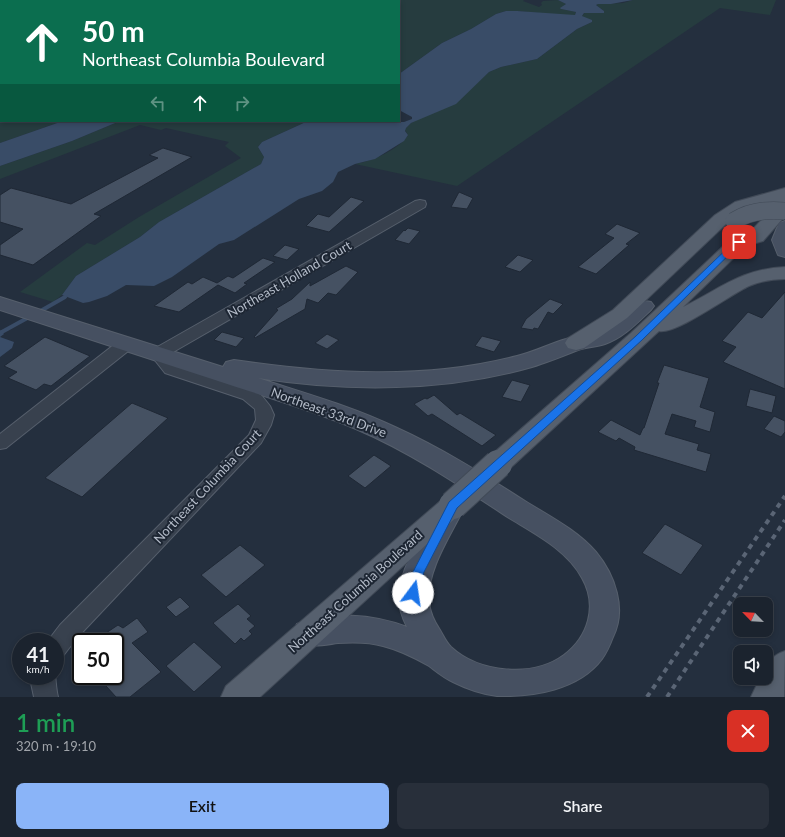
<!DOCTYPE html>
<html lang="en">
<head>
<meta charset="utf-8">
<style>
	:root { --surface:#1b232e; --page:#282f3a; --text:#f1f3f6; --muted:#a0a4aa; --line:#39404a; --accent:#8ab4f8 }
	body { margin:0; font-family:Lato,sans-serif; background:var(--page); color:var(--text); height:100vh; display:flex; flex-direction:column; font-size:15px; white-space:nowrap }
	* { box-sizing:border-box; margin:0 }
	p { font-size:13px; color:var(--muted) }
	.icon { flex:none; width:22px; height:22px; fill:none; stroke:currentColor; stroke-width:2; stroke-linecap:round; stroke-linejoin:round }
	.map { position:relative; height:697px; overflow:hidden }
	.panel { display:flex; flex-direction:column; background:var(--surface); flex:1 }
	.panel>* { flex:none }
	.top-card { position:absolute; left:0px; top:0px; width:400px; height:122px; box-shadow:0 2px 6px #0003,0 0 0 1px var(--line); background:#0b6e4f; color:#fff; overflow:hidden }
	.needle { width:26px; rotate:295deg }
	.controls { position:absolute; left:733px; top:597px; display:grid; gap:8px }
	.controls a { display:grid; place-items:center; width:40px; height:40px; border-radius:8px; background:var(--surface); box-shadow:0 2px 6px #0003,0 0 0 1px var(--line); font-size:20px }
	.speed { position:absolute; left:12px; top:633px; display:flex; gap:8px; font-size:20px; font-weight:700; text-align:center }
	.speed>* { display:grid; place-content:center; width:52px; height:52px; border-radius:50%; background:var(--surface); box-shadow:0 2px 6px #0003,0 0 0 1px var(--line); line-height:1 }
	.speed small { font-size:10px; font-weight:400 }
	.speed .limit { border:2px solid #111; border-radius:6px; background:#fff; color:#111 }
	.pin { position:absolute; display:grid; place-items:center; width:34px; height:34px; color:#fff; margin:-17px; border-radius:8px; box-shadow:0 2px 6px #0006 }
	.me { position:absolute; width:44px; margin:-22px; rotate:14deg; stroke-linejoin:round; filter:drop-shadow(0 0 3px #0008) }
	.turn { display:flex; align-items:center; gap:14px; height:84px; padding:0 16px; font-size:18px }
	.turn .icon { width:52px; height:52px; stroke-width:2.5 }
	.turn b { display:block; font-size:28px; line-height:34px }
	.lanes { display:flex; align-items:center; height:38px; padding:0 16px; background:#0003; justify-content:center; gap:20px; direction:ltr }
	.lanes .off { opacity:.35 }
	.round { display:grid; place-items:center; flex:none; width:42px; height:42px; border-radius:8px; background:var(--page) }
	.overview { display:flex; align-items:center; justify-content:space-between; height:68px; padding:0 16px }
	h1 { font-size:24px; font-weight:600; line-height:30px; color:#1e9e55 }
	.cta { display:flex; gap:8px; margin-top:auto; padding:8px 16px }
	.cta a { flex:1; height:46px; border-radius:8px; background:var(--accent); color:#111; font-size:16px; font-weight:600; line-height:46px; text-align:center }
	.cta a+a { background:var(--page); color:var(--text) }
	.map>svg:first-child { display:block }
	.green { fill:#263c3f }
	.water { fill:#394c67 }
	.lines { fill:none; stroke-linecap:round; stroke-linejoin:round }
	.stream { stroke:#394c67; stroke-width:4 }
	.building { fill:#455162; stroke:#1f2835 }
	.minor-casing { stroke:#565f6c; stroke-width:2 }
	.secondary-casing { stroke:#565f6c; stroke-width:2 }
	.primary-casing { stroke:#414a57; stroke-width:2 }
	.minor { fill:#38414e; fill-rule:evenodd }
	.secondary { fill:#465061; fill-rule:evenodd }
	.primary { fill:#56606e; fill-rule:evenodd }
	.rail { stroke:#5a6575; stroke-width:4; stroke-dasharray:5 5; stroke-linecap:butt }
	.primary-bridge-far1-casing { stroke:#414a57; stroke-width:18; stroke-linecap:butt }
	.primary-bridge-casing { stroke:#414a57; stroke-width:30; stroke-linecap:butt }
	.primary-bridge-far1 { stroke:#56606e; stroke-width:17 }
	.primary-bridge { stroke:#56606e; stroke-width:28 }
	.route { fill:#1a73e8; stroke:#114b97 }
	.labels { text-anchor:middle; stroke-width:4; stroke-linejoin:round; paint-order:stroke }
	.street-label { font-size:13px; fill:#b4bcc9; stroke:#1d2633 }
</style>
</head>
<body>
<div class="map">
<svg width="785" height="697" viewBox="0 0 785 697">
	<rect width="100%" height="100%" fill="#242f3e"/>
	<!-- green -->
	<g class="green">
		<polygon points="0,0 302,0 1,1 1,89"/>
		<polygon points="348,0 524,0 523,1 539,7 542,5 541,3 543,1 558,0 566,4 561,8 561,9 576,12 575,15 572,16 517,11 506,11 496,14 471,29 442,43 399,74 399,1 345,1"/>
		<path d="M633 0H776L770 15 720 8 457 186 355 164C373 161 398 150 408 135L405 130 406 128 411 123 477 83 489 72 501 67 537 59 577 29 592 22 582 16 585 12 595 13 604 11 596 5 598 4 623 3Z"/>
		<polygon points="0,117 1,121 63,121 0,143"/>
		<polygon points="120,121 308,121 262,142 258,147 264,157 261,164 159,222 140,237 76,276 62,295 53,302 20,292 87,243 95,245 139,217 241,158 225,146 229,142 166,128 161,130 140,125 0,179 0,166 72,141"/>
	</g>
	<!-- water -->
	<g class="water">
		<polygon points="558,0 633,0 611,4 598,4 596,5 604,11 604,13 584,13 582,16 592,20 592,22 577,29 537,59 501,67 489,72 456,104 411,123 406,128 405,131 408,135 404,141 375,159 355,164 338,172 333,182 322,191 299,199 234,240 219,244 172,277 154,286 126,285 107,296 89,302 83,303 62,295 76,276 140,237 159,222 261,164 264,157 258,147 262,142 308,121 404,122 412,119 412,117 399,110 399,74 442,43 471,29 496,14 506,11 517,11 575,15 576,12 561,9 560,8 566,4"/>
		<polygon points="63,121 120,121 72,141 0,166 0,143"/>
		<polygon points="0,330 4,334 0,337 14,342 12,348 0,357"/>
	</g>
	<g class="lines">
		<!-- stream -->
		<g class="stream">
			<polyline points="37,313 65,297"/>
			<polyline points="0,333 31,316"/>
		</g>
	</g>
	<!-- building -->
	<g class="building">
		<polygon points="163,148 192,157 94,214 101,216 33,265 0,255 0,245 23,229 0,222 0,195 11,188 71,204 158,158 149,155"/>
		<polygon points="459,192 473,198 467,209 451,207"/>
		<polygon points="351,197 364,201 329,232 306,226 318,214 329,217"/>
		<polygon points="617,224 640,233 626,244 629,245 596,274 578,267 614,238 605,234"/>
		<polygon points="408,228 420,231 409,244 395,240 404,230 405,231"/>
		<polygon points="285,245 299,249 287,260 273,256"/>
		<polygon points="518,255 533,260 520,272 505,267"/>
		<polygon points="263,258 275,262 244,283 247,284 235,293 218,285 179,312 154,306 188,282 192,284 203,277 217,283 228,276 233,278"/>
		<polygon points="346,266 358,272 336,295 328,293 318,303 307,299 305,309 255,338 254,337 278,310 276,309 277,308 292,299 310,282 310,286"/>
		<polygon points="785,292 785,389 723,362 736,347 722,341 748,312 762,318"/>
		<polygon points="550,299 563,304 553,314 548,312 538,329 534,328 533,330 521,328 526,319"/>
		<polygon points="222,332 244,338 236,347 214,340"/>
		<polygon points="327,334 339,340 327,349 315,343"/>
		<polygon points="482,336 501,341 494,352 475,346"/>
		<polygon points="45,337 90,356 51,386 44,384 36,390 8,378 17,372 4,366"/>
		<polygon points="664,365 709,378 700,407 715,412 710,432 694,427 696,421 672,414 665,434 699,444 697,450 711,454 706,472 634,450 635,447 619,438 616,441 598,432 611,420 640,435 643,428 644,428 659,383 657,383"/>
		<polygon points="512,380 530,385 521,402 502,397"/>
		<polygon points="750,389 776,396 772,413 746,406"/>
		<polygon points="434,395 457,415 460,413 496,435 482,446 432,414 428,416 414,404 425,398 427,399"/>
		<polygon points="132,403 168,418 82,497 45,478"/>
		<polygon points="774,416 785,421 785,432 781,437 764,429"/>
		<polygon points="374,455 391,466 365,488 348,476"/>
		<polygon points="665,524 703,545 681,575 642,553"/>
		<polygon points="240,545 265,565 226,597 201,575"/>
		<polygon points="180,597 190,607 176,617 166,607"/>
		<polygon points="238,604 251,616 247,619 255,626 249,631 252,634 244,641 241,638 235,644 213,623"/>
		<polygon points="137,618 148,632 132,643 161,672 130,697 116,697 97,676 115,676 115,665 124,658 115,648 115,642 112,642 113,641 106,633 118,625 123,628"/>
		<polygon points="194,642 222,667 194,692 166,666"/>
	</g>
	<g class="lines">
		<!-- minor casing -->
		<g class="minor-casing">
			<g id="minor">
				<polygon points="420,200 425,201 426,204 425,207 168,355 177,365 255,391 262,396 270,406 274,415 271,425 261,443 76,639 63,656 55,659 55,642 47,642 60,625 249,435 256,420 255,409 243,399 165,373 150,354 152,350 415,201"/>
				<polygon points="126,339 132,340 134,344 132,348 6,448 0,449 0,434 120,340"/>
				<path d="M55 675C56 682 56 689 58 697H34L31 683 32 676H55Z"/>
			</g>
		</g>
		<!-- secondary casing -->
		<g class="secondary-casing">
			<g id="secondary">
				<polygon points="785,221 785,257 778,255 772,240 779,223"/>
				<path d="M0 297 223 367 226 362 234 360C327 374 425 380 517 356 534 352 549 344 566 339 581 334 594 334 608 324 622 315 634 297 651 302L654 306 651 310C637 323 623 338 605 344 596 347 586 347 578 350 563 356 548 362 532 367 445 392 347 392 258 378 304 393 351 406 395 427 441 448 483 474 525 501 549 516 577 530 596 552 615 575 627 609 613 637 610 645 607 652 602 659 579 690 533 697 497 696 482 694 467 689 453 682 444 678 437 672 429 666 415 658 399 650 383 646 369 642 353 642 338 643 323 645 312 648 297 642L293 633 297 624C332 611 372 614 407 627 403 619 399 610 399 600 398 567 426 529 442 501L451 498 460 501 464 508C451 535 426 571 429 602 430 612 434 621 440 630 443 635 446 642 451 647 479 673 533 678 564 655 588 637 598 606 582 578 567 550 535 534 509 518 459 485 410 452 356 429 309 409 260 395 212 379 141 356 71 333 0 310Z"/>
			</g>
		</g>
		<!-- primary casing -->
		<g class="primary-casing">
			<g id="primary">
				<path d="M785 188V216L763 241 746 246 683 307C720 289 741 269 785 267V279C772 279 761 281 749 286 731 294 676 335 659 331L507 471 498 473 489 471 485 464 489 457 631 333 732 238 749 233 774 207 775 202 747 210 727 223 627 318 584 348 576 350 568 348 565 343 568 338 613 310 715 215 735 202Z"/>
				<polygon points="453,495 462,498 466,505 462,512 260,697 221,697 226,686 444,498"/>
				<path d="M785 651 784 697H751L760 678H766C766 663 771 656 785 651Z"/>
			</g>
		</g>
		<!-- minor -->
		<use href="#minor" class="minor"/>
		<!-- secondary -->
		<use href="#secondary" class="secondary"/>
		<!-- primary -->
		<use href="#primary" class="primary"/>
		<!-- rail -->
		<g class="rail">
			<polyline points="647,697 785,496"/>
			<polyline points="667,697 785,520"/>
		</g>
		<!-- primary-bridge-far1 casing -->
		<g class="primary-bridge-far1-casing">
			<path id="primary-bridge-far1" d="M734 221C750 211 766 209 785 211"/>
		</g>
		<!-- primary-bridge casing -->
		<g class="primary-bridge-casing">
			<polyline id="primary-bridge" points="453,505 498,464"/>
		</g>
		<!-- primary-bridge-far1 -->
		<use href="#primary-bridge-far1" class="primary-bridge-far1"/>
		<!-- primary-bridge -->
		<use href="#primary-bridge" class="primary-bridge"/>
	</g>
	<!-- route -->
	<polygon class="route" points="736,240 739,240 742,242 642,340 457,508 424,572 417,596 413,598 409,596 407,593 413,572 449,502 636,336"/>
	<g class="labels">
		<!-- street labels -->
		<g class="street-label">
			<text transform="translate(289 279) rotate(-30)" y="5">Northeast Holland Court</text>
			<text transform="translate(329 412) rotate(20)" y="5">Northeast 33rd Drive</text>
			<text transform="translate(207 486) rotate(-47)" y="5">Northeast Columbia Court</text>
			<text transform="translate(355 591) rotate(-42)" y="5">Northeast Columbia Boulevard</text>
		</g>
	</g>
</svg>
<div class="controls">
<a><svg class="needle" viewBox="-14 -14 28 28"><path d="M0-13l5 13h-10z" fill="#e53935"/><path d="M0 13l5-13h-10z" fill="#a0a4aa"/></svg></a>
<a><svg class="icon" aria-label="sound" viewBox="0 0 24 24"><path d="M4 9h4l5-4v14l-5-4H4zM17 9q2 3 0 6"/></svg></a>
</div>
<div class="speed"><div>41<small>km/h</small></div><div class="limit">50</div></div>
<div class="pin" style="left:739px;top:242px;background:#d93025"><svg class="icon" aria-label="arrive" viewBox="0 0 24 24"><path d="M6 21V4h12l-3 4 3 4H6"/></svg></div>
<svg class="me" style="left:413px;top:593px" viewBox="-20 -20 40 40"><circle r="19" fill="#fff"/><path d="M0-13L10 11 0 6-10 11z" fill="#1a73e8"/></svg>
<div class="top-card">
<div class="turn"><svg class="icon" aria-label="ahead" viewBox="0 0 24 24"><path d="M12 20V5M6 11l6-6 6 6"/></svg><div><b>50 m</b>Northeast Columbia Boulevard</div></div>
<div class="lanes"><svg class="icon off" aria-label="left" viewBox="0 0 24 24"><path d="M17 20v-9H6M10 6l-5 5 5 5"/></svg><svg class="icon" aria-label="ahead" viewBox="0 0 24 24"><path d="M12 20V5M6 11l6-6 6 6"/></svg><svg class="icon off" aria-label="right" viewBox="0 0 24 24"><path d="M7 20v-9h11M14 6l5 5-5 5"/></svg></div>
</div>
</div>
<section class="panel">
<div class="overview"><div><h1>1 min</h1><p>320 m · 19:10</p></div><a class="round" style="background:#d93025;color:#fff"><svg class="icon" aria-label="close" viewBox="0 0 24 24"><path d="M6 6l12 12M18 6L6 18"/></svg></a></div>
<div class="cta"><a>Exit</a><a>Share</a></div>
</section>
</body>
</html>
